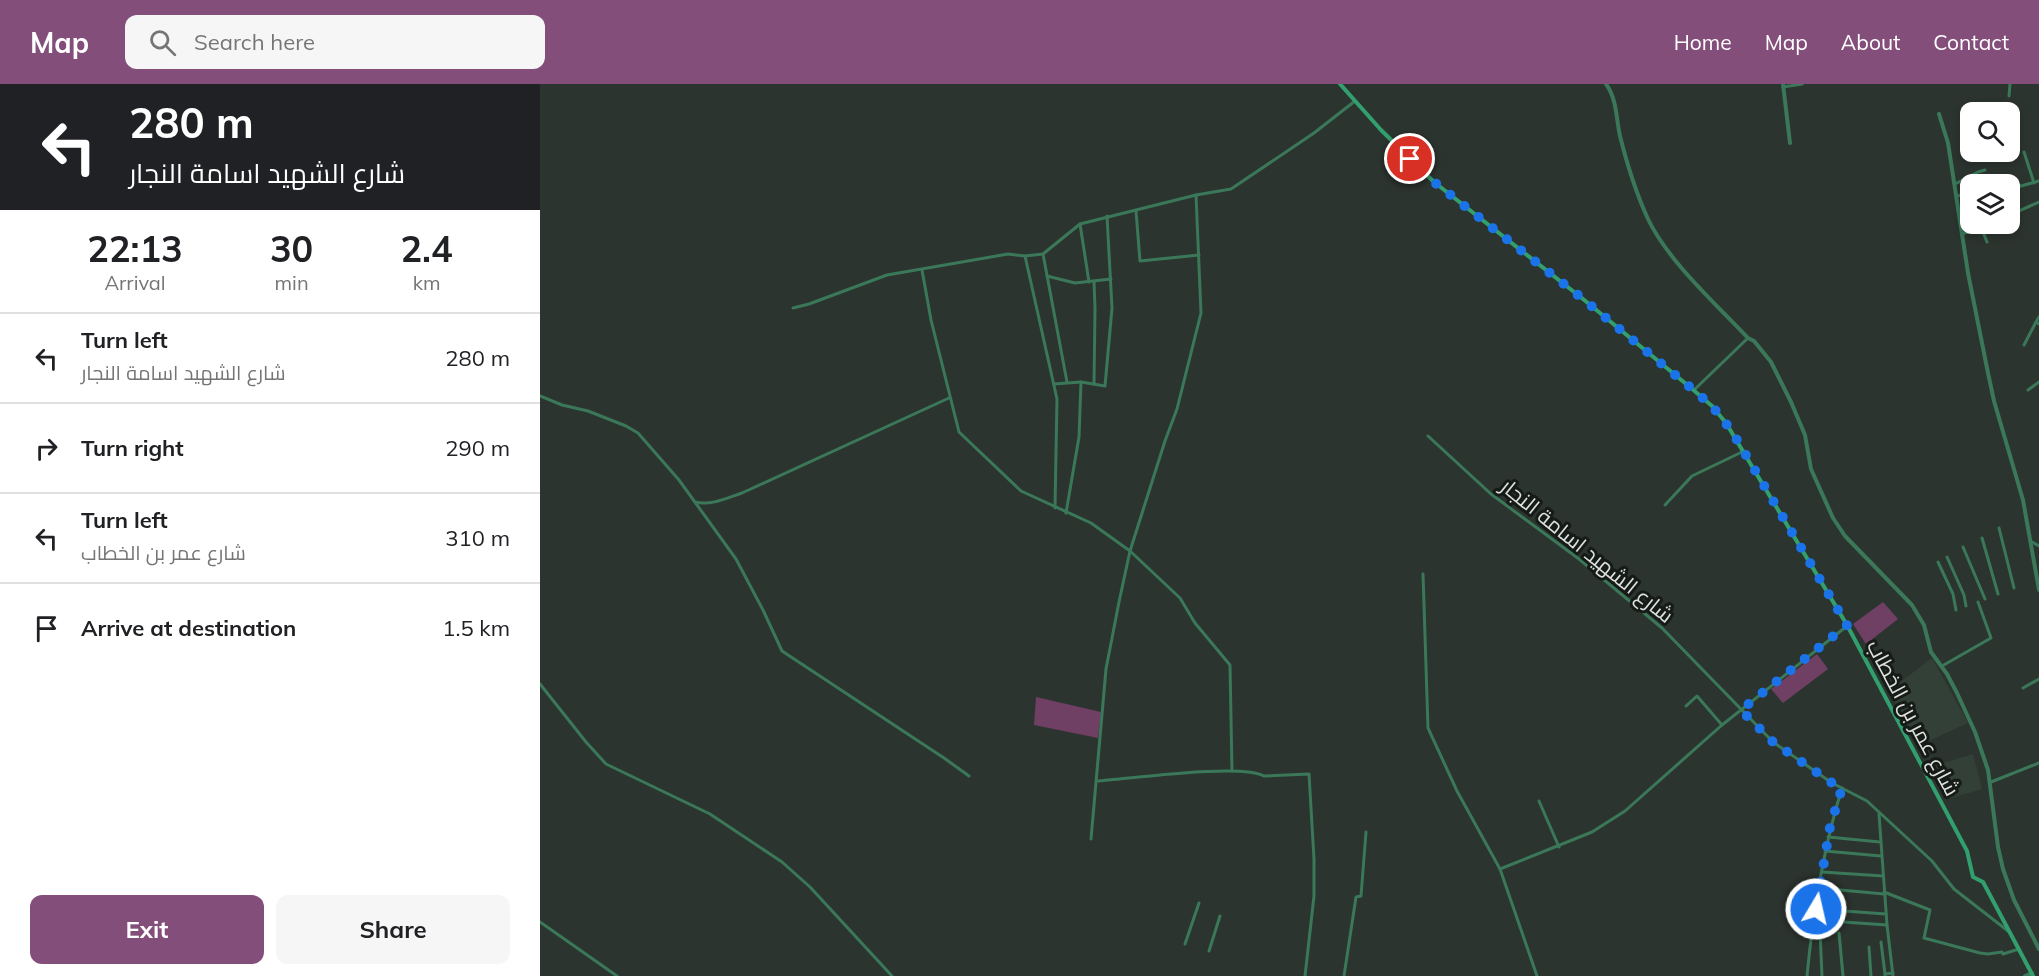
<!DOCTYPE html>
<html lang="en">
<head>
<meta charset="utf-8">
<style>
	:root { --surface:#fff; --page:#f6f6f6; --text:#202124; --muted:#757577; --line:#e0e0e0; --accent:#834e7a }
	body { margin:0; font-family:Mulish,Cairo,sans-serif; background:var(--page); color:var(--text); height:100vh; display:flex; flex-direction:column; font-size:22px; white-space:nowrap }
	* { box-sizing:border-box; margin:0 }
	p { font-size:20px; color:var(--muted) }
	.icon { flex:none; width:33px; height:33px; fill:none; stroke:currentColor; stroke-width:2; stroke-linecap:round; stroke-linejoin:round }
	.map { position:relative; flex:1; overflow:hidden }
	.side { display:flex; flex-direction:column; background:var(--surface); width:540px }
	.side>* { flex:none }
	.hud { background:#202124; color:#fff; overflow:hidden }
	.fabs { position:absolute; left:1420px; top:18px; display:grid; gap:12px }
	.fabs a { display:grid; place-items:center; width:60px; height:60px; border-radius:12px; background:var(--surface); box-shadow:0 3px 9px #0003; font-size:30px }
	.pin { position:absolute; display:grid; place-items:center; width:51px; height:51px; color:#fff; margin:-26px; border:3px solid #fff; border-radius:50%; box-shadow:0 2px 6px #0007 }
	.me { position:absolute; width:66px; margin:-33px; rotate:9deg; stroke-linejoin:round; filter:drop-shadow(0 0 4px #0008) }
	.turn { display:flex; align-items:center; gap:21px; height:126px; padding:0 30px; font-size:27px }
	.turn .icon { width:78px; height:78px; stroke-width:2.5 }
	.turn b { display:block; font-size:42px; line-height:51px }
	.eta { display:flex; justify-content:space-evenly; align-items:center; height:102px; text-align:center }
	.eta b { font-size:36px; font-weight:700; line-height:42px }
	.action { display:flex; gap:12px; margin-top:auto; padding:12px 30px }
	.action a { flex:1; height:69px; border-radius:12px; background:var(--accent); color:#fff; font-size:24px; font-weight:700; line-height:69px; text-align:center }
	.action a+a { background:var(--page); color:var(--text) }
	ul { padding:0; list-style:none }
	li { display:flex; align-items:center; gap:18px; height:90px; padding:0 30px; border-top:2px solid var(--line) }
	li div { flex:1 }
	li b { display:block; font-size:22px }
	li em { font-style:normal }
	header { display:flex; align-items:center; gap:36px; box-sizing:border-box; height:84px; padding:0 30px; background:var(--accent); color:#fff }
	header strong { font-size:28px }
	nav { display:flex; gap:33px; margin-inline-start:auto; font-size:21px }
	.search { width:420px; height:54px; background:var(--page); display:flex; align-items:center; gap:15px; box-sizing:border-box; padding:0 21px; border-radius:12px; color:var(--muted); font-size:22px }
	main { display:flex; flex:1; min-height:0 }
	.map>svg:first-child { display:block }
	.built { fill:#324038 }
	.green { fill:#6f3f64 }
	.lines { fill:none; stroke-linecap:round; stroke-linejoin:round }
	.minor { stroke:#3a7859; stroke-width:3 }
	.tertiary { stroke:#3a7859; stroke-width:4 }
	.secondary { stroke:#329f6e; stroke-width:4 }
	.route { stroke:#1a73e8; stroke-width:10; stroke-dasharray:0 18 }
	.labels { text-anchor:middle; stroke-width:6; stroke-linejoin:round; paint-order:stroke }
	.street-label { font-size:21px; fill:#dde2df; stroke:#171b18 }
</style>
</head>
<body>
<header>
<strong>Map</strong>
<div class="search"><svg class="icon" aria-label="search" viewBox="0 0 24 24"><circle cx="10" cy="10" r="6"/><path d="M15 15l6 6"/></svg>Search here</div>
<nav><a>Home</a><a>Map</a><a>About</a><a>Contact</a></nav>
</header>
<main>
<section class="side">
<div class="hud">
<div class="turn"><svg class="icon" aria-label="left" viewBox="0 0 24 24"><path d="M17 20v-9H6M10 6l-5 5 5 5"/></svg><div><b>280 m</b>شارع الشهيد اسامة النجار</div></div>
</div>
<div class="eta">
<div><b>22:13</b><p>Arrival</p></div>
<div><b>30</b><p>min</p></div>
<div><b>2.4</b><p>km</p></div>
</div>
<ul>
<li><svg class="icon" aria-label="left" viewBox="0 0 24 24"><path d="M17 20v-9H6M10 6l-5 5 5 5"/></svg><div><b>Turn left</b><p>شارع الشهيد اسامة النجار</p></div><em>280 m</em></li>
<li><svg class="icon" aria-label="right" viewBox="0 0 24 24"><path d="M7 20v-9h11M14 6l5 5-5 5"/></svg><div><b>Turn right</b></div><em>290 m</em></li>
<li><svg class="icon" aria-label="left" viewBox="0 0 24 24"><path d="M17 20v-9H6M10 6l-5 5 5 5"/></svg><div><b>Turn left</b><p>شارع عمر بن الخطاب</p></div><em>310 m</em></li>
<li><svg class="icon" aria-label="arrive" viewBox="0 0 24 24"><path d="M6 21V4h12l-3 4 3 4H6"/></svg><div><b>Arrive at destination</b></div><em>1.5 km</em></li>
</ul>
<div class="action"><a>Exit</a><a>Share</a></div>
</section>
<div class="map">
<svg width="1499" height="892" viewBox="0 0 1499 892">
	<rect width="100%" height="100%" fill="#2c342f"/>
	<!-- built -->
	<g class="built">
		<polygon points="1392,574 1428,639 1378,662 1349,607"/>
		<polygon points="1433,670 1442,705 1405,716 1391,683"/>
	</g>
	<!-- green -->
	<g class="green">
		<polygon points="1343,518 1358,535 1326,560 1313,540"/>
		<polygon points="1277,570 1288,585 1243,619 1231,605"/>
		<polygon points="496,613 561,628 558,654 494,641"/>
	</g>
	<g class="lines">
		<!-- minor -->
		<g class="minor">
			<polyline points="1243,3 1262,0"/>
			<polyline points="1469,12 1470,0"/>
			<polyline points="1484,68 1494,99"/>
			<polyline points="1415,100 1438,88 1445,86"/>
			<polyline points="1443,100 1466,92"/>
			<polyline points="1470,105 1499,97"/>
			<polyline points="1416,113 1431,106"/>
			<polyline points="1418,126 1431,120"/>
			<polyline points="596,127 600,177 659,171"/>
			<polyline points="1470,131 1499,118"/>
			<polyline points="540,140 549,198"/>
			<polyline points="1441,143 1447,158"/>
			<polyline points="1422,150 1449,140"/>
			<polyline points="503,170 527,298"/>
			<polyline points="485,172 517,315 515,424"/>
			<polyline points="382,186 391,236 419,348 481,407 551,439 590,467 640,514 655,539 690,581 692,687"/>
			<polyline points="507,192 535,199 571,195"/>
			<polyline points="253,224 269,220 347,191 468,170 485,172 503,170 540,140 656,111 691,105 774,49 815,17"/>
			<polyline points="1499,233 1496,238 1499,240"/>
			<polyline points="1484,261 1496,238"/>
			<polyline points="514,300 541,298 565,302 572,224 567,132"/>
			<polyline points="554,300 555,225 554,197"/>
			<polyline points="1154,306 1208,254"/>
			<polyline points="1488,306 1499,298"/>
			<polyline points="0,312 22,321 48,327 86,342 98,349 139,396 196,475 223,526 242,567 404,674 429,692"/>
			<polyline points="888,352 951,410 1039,475 1122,544 1233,658 1292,699 1327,717 1392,777 1414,805 1468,847"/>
			<path d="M155 418C171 422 187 414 202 409L409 314"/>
			<polyline points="1125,421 1152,392 1204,367"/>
			<polyline points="526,429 539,353 541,298"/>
			<polyline points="1459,444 1474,504"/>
			<polyline points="1442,454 1458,510"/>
			<polyline points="1492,458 1499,462"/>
			<polyline points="1423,463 1445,515"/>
			<polyline points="1407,473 1424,511 1426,522"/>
			<polyline points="1398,478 1413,510 1416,526"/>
			<polyline points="883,490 888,644 917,707 960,785 997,892"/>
			<polyline points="1402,582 1451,554 1438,518"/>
			<polyline points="0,600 46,658 66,680 170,730 242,778 270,803 352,892"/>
			<polyline points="1483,604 1499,595"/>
			<polyline points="1146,622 1157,612 1182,641"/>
			<path d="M557 697C589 695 701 679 724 692L769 690 774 775V812L765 892"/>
			<polyline points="1451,698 1499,679"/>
			<polyline points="999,717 1019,763"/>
			<polyline points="1288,753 1340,758"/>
			<polyline points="551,755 566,585 579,518 590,467 625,357 637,325 661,229 656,111"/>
			<polyline points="1285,767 1341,772"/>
			<polyline points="960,785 1052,748 1085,727 1182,641 1307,542"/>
			<polyline points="1282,788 1343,792"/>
			<polyline points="1279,804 1344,810"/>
			<polyline points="1344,808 1390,826 1384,854 1440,869 1448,870 1462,868 1463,870 1479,865"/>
			<polyline points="1276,825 1346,830"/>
			<polyline points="1274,836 1347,841 1339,730"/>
			<polyline points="0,838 77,892"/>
			<polyline points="1347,841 1353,892"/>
			<polyline points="1280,847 1282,892"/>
			<polyline points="1299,849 1303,892"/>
			<polyline points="1341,858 1345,890"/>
			<polyline points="645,860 659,819"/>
			<polyline points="1329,863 1331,892"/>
			<polyline points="669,867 680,832"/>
			<polyline points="804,892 816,813 821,812 826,748"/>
			<path d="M1267 892C1273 829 1283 765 1302 704"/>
			<polyline points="1345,892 1345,890 1353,889"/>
		</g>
		<!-- tertiary -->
		<g class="tertiary">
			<path d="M1066 0C1077 15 1076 34 1080 52 1087 80 1096 109 1108 135 1128 177 1176 220 1208 254L1214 257 1231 278 1251 318 1265 351 1271 385 1293 434 1305 452 1372 521 1384 541 1391 568 1407 590 1417 609 1435 648 1448 686 1458 763 1463 785 1474 816 1499 865"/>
			<polyline points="1243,0 1250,59"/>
			<polyline points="1399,30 1408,59 1428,189 1448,289 1454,317 1483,416 1499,506"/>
			<polyline points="1485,892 1492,889"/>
		</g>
		<!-- secondary -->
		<polyline class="secondary" points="800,0 841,46 894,98 1043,215 1151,304 1172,322 1186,339 1307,541 1427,767 1433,793 1443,798 1493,892"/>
	</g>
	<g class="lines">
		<!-- route -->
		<polyline class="route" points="870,75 894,98 1043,215 1151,304 1172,322 1191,346 1307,541 1201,626 1233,658 1292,699 1302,704 1290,743 1276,825"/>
	</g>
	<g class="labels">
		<!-- street labels -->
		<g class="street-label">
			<text transform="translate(1047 467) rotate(39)" y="7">شارع الشهيد اسامة النجار</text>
			<text transform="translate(1373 634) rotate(62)" y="7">شارع عمر بن الخطاب</text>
		</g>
	</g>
</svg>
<div class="fabs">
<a><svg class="icon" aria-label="search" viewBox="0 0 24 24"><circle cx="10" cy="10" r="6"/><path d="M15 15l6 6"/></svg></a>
<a><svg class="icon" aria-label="layers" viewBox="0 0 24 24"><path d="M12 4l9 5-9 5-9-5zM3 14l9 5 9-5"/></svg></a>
</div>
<div class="pin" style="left:870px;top:75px;background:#d93025"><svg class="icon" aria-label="arrive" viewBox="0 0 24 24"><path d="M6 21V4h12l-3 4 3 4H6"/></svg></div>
<svg class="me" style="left:1276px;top:825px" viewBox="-20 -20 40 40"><circle r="17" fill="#1a73e8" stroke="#fff" stroke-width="3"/><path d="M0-11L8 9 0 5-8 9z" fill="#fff"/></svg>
</div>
</main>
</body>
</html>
